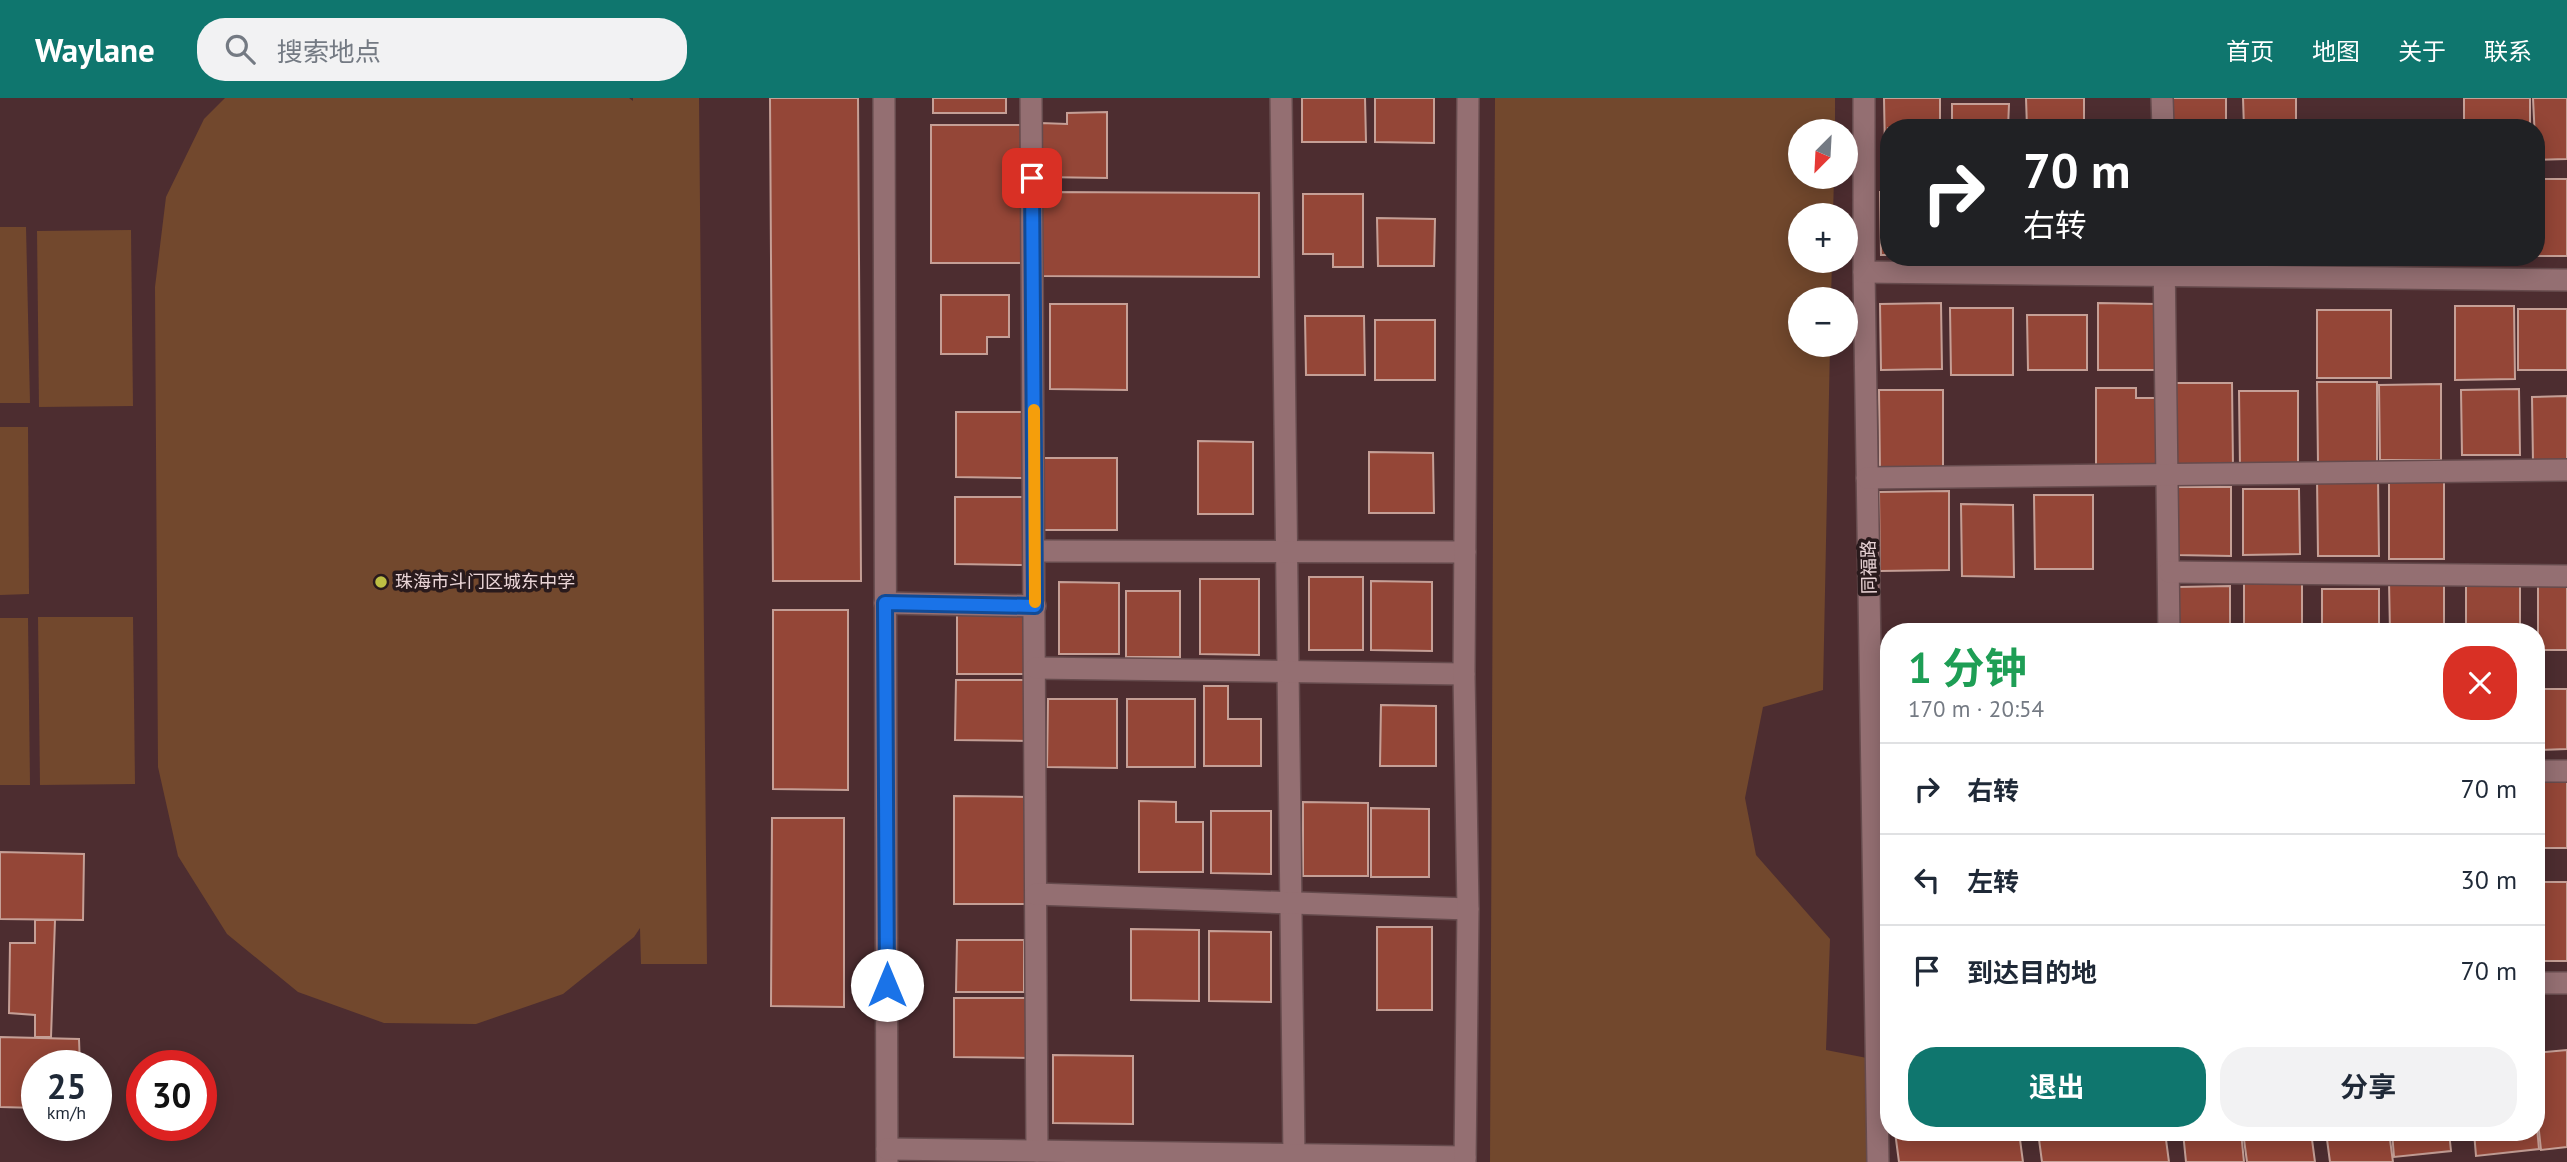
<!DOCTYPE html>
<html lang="zh">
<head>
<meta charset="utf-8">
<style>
	:root { --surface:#fff; --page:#f2f2f3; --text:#1f2937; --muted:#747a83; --line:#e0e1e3; --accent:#0f766e }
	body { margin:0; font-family:"PT Sans","Noto Sans SC",sans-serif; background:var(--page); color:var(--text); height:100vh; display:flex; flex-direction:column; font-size:26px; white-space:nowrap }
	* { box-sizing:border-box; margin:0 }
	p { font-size:23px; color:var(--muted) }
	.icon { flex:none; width:38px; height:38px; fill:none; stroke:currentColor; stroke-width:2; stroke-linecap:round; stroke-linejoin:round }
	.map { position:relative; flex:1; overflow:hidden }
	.details { position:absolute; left:1880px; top:525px; width:665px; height:518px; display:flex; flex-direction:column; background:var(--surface); border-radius:28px; box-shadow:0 4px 18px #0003 }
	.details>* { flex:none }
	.guide { position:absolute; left:1880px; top:21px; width:665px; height:147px; border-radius:28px; box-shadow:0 4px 18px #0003; background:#202124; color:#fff; overflow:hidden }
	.needle { width:46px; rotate:204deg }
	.fabs { position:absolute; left:1788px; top:21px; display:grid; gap:14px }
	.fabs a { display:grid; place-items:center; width:70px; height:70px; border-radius:50%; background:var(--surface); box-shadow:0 4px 18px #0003; font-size:35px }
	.speed { position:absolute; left:21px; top:952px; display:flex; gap:14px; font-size:35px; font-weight:700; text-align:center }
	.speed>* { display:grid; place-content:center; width:91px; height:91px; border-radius:50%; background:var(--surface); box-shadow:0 4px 18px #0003; line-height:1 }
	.speed small { font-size:18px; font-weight:400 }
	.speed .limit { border:10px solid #d22; background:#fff; color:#111 }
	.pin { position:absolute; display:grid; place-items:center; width:60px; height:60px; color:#fff; margin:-30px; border-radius:14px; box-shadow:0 4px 10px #0006 }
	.me { position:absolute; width:77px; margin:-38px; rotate:0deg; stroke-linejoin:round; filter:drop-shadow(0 0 5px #0008) }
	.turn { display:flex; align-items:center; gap:24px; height:147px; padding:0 28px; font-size:32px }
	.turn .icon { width:91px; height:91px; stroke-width:2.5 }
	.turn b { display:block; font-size:49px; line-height:60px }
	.round { display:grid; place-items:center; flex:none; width:74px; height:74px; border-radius:28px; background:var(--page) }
	.headline { display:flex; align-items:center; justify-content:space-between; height:119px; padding:0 28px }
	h1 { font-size:42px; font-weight:700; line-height:52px; color:#1e9e55 }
	.cta { display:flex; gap:14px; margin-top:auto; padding:14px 28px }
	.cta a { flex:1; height:80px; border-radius:28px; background:var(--accent); color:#fff; font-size:28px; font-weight:700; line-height:80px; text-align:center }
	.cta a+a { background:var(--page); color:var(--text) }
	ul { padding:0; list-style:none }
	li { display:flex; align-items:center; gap:21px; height:91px; padding:0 28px; border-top:2px solid var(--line) }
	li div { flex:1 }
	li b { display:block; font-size:26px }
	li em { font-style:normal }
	header { display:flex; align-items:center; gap:42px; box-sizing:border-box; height:98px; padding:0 35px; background:var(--accent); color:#fff }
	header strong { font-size:33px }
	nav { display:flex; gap:38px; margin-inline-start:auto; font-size:24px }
	.search { width:490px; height:63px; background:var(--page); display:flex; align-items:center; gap:18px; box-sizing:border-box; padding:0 24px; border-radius:28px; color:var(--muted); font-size:26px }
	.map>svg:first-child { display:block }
	.green { fill:#72482d }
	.building { fill:#944637; stroke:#c59f96; stroke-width:2 }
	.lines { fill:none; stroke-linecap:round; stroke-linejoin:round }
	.minor-casing { stroke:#664b4d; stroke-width:24 }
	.minor { stroke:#946f72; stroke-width:21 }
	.route-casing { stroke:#114b97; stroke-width:18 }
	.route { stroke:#1a73e8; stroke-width:12 }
	.slow { stroke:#f59e0b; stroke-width:12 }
	.poi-dot { fill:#bdbf43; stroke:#291a1c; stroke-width:2.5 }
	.labels { text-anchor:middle; stroke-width:7; stroke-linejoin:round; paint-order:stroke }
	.street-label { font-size:18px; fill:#ead5d7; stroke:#291a1c }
	.poi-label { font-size:18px; fill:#ead5d7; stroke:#291a1c; text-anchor:start }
</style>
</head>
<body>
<header>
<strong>Waylane</strong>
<div class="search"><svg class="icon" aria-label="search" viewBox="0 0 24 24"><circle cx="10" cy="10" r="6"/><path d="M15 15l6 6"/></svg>搜索地点</div>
<nav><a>首页</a><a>地图</a><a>关于</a><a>联系</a></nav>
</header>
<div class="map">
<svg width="2567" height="1064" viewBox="0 0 2567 1064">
	<rect width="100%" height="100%" fill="#4d2d30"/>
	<!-- green -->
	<g class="green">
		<polygon points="225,0 629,0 633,3 633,0 699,0 707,866 641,866 640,830 634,839 563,896 476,926 384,925 298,894 227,836 178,758 158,669 155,189 166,99 204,21"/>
		<polygon points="1495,0 1835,0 1835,33 1801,33 1801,79 1834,79 1833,117 1801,117 1801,163 1832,163 1831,201 1801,201 1801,247 1830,247 1823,592 1763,609 1745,700 1756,757 1830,841 1826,952 1867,960 1866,1064 1490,1064"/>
		<polygon points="0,129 26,129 30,305 0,305"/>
		<polygon points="131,132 133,308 39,309 37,133"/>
		<polygon points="0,329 28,329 29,496 0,497"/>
		<polygon points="38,519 133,519 135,686 40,687"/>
		<polygon points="0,520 28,520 30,687 0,687"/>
	</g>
	<!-- building -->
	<g class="building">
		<polygon points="770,0 858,0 861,483 773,483"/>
		<rect x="933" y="0" width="73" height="15"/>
		<polygon points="1302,0 1365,0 1366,44 1302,44"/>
		<polygon points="1375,0 1434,0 1434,45 1375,44"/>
		<polygon points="1884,0 1940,0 1940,30 1888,30 1888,54 1885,54"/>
		<polygon points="2026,0 2084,0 2084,30 2027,30"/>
		<rect x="2173" y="0" width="53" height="30"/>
		<polygon points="2243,0 2296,0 2296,30 2244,30"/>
		<rect x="2464" y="0" width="66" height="30"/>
		<polygon points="2533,0 2567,0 2567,61 2536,62"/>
		<polygon points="1952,6 2009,6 2008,30 1952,30"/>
		<polygon points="1107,14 1107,80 1041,79 1041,25 1067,26 1067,15"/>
		<rect x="931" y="27" width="90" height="138"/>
		<rect x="2537" y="81" width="30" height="77"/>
		<polygon points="1042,94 1259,95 1259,179 1042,178"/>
		<polygon points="1880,94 1888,94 1888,157 1881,157"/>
		<polygon points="1303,96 1363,96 1363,169 1333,169 1333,156 1303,156"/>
		<polygon points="1377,120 1435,121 1434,168 1378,168"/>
		<rect x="2237" y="159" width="60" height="2"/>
		<polygon points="2320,159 2373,159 2373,167 2320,168"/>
		<rect x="2389" y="159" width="54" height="8"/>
		<polygon points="2466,159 2520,159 2520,160 2466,161"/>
		<polygon points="941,197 1009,197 1009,239 987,239 987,256 941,256"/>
		<polygon points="1941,205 1942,271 1881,272 1880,206"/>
		<polygon points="2098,205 2157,206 2157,272 2098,272"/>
		<polygon points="1050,206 1127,206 1127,292 1050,291"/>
		<polygon points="2455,208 2514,208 2515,281 2455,282"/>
		<polygon points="1950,210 2013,210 2013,277 1951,277"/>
		<rect x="2518" y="211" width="49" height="61"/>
		<rect x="2317" y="212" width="74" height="68"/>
		<polygon points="2027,217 2087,217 2087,272 2028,272"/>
		<polygon points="1305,218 1364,218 1365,277 1306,277"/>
		<rect x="1375" y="222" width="60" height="60"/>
		<polygon points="2317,284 2377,284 2377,365 2318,365"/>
		<polygon points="2176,285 2232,285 2233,370 2177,370"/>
		<polygon points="2441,286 2441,362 2380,362 2379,287"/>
		<polygon points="2096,290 2136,290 2136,300 2156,300 2157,367 2096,367"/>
		<polygon points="2519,291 2520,357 2462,357 2461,292"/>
		<polygon points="1879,292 1943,292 1943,375 1880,374"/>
		<polygon points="2239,293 2298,293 2298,370 2240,369"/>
		<polygon points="2567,298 2567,365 2533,365 2532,299"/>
		<polygon points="956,314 1022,314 1023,380 956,379"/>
		<polygon points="1198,343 1253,344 1253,416 1198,416"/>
		<polygon points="1369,354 1433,355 1434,415 1369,415"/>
		<rect x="1042" y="360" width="75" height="72"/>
		<polygon points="2317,379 2378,379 2379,458 2318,458"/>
		<rect x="2389" y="379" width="55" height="82"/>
		<polygon points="2175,389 2231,389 2231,458 2176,457"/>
		<polygon points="2243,391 2299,391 2300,456 2243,457"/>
		<polygon points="1949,393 1949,472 1880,473 1879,394"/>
		<polygon points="2034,397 2093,397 2093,471 2035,471"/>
		<polygon points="955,399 1024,399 1024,467 955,466"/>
		<polygon points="1961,406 2013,407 2014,479 1962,478"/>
		<rect x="1309" y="479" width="54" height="73"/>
		<rect x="2466" y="480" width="54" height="54"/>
		<polygon points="1200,481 1259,481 1259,557 1200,556"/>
		<rect x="2538" y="482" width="29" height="70"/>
		<polygon points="1371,483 1432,484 1432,553 1371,552"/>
		<polygon points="2389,483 2444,483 2444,534 2390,534"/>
		<polygon points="1059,484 1119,485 1119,556 1059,556"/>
		<rect x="2244" y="485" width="58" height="49"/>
		<polygon points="2230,488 2230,534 2178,534 2177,489"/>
		<rect x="2322" y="491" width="57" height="43"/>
		<rect x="1126" y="493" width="54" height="66"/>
		<polygon points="773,512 848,512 848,692 773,691"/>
		<polygon points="957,513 1029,513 1030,576 957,576"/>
		<polygon points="956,582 1030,582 1030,643 955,642"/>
		<polygon points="1204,588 1228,588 1228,621 1261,621 1261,668 1204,668"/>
		<polygon points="2537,591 2567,591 2567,651 2537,652"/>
		<polygon points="1048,601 1117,601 1117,670 1047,669"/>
		<rect x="1127" y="601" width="68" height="68"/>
		<polygon points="1381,607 1436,608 1436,668 1380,668"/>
		<polygon points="2540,678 2567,678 2567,750 2541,750"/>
		<polygon points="954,698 1028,699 1029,806 954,806"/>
		<polygon points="1139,703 1176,704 1176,724 1203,724 1203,774 1139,774"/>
		<polygon points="1303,704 1368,705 1368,778 1303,778"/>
		<polygon points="1371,710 1429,711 1429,779 1371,779"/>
		<polygon points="1211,713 1271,713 1271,776 1211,775"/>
		<polygon points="772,720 844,720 844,909 771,908"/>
		<polygon points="0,754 84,756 83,822 0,821"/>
		<rect x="2543" y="784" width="24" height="79"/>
		<polygon points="35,822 55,822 51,939 35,939 35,917 9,915 10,845 35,845"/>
		<rect x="1377" y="829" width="55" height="83"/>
		<polygon points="1131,831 1199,832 1199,903 1131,902"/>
		<polygon points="1209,833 1271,834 1271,904 1209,903"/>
		<polygon points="957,842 1024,842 1024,894 956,894"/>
		<polygon points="954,900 1031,900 1031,960 954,959"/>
		<polygon points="0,939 79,941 80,968 37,968 37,1010 0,1009"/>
		<polygon points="2567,952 2567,1049 2541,1052 2536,1005 2536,955"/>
		<polygon points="1053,957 1133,958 1133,1026 1053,1025"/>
		<polygon points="2536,1019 2539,1051 2476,1058 2474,1034 2536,1034"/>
		<polygon points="1895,1034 2019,1034 2023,1064 1899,1064"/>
		<polygon points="2038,1034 2165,1034 2169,1064 2042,1064"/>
		<polygon points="2183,1034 2241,1034 2244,1064 2186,1064"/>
		<polygon points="2243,1034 2311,1034 2315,1064 2247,1064"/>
		<polygon points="2326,1034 2389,1034 2393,1064 2330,1064"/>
		<polygon points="2392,1034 2449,1034 2451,1053 2394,1059"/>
	</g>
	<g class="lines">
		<!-- minor casing -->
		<g class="minor-casing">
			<g id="minor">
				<polyline points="884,0 887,1064"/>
				<polyline points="1031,0 1037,1053"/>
				<polyline points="1281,0 1294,1058"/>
				<polyline points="1864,0 1864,174 1878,1064"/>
				<polyline points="2162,0 2163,30"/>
				<polyline points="2164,159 2169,534"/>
				<polyline points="1864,174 2567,182"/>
				<polyline points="1867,380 2567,372"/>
				<polyline points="1035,453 1465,454"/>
				<polyline points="2169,474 2567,478"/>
				<polyline points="885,505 1035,508"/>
				<polyline points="1036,570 1464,576"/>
				<polyline points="2536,673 2567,673"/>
				<polyline points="1036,796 1468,811"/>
				<polyline points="2536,885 2567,885"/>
				<polyline points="887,1051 1465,1059"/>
				<polyline points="1465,1064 1468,811 1464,576 1468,0"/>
			</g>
		</g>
		<!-- minor -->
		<use href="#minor" class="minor"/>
	</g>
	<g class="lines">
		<!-- route casing -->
		<g class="route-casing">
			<polyline id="route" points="887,887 885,505 1035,508 1032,80"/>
		</g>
		<!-- route -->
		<use href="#route" class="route"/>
		<!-- slow -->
		<polyline class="slow" points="1034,312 1035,504"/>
	</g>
	<!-- markers -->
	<circle class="poi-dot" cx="381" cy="484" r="7"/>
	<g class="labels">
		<!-- street labels -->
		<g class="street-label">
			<text transform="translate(1869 469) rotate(-91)" y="6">同福路</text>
		</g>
		<!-- poi labels -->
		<g class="poi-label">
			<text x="395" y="490">珠海市斗门区城东中学</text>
		</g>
	</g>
</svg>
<div class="fabs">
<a><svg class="needle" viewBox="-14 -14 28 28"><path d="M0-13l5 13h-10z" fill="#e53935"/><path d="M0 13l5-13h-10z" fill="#747a83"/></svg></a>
<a>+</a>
<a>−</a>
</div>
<div class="speed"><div>25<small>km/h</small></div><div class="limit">30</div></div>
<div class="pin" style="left:1032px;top:80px;background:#d93025"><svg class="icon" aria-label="arrive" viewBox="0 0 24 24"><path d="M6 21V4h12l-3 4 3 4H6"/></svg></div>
<svg class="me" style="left:887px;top:887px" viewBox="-20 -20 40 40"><circle r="19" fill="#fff"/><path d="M0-13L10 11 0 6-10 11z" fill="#1a73e8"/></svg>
<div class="guide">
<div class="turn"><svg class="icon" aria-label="right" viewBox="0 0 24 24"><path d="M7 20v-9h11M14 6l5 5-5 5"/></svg><div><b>70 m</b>右转</div></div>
</div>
<section class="details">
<div class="headline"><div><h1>1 分钟</h1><p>170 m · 20:54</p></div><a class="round" style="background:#d93025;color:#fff"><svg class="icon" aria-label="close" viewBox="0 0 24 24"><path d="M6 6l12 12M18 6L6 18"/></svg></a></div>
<ul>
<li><svg class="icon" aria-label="right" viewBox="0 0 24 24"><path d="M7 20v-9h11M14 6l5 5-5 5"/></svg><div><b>右转</b></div><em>70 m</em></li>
<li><svg class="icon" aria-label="left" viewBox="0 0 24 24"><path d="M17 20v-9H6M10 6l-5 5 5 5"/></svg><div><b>左转</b></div><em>30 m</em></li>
<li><svg class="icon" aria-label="arrive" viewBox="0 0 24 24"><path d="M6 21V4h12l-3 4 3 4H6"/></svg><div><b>到达目的地</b></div><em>70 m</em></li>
</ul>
<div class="cta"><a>退出</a><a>分享</a></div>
</section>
</div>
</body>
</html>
